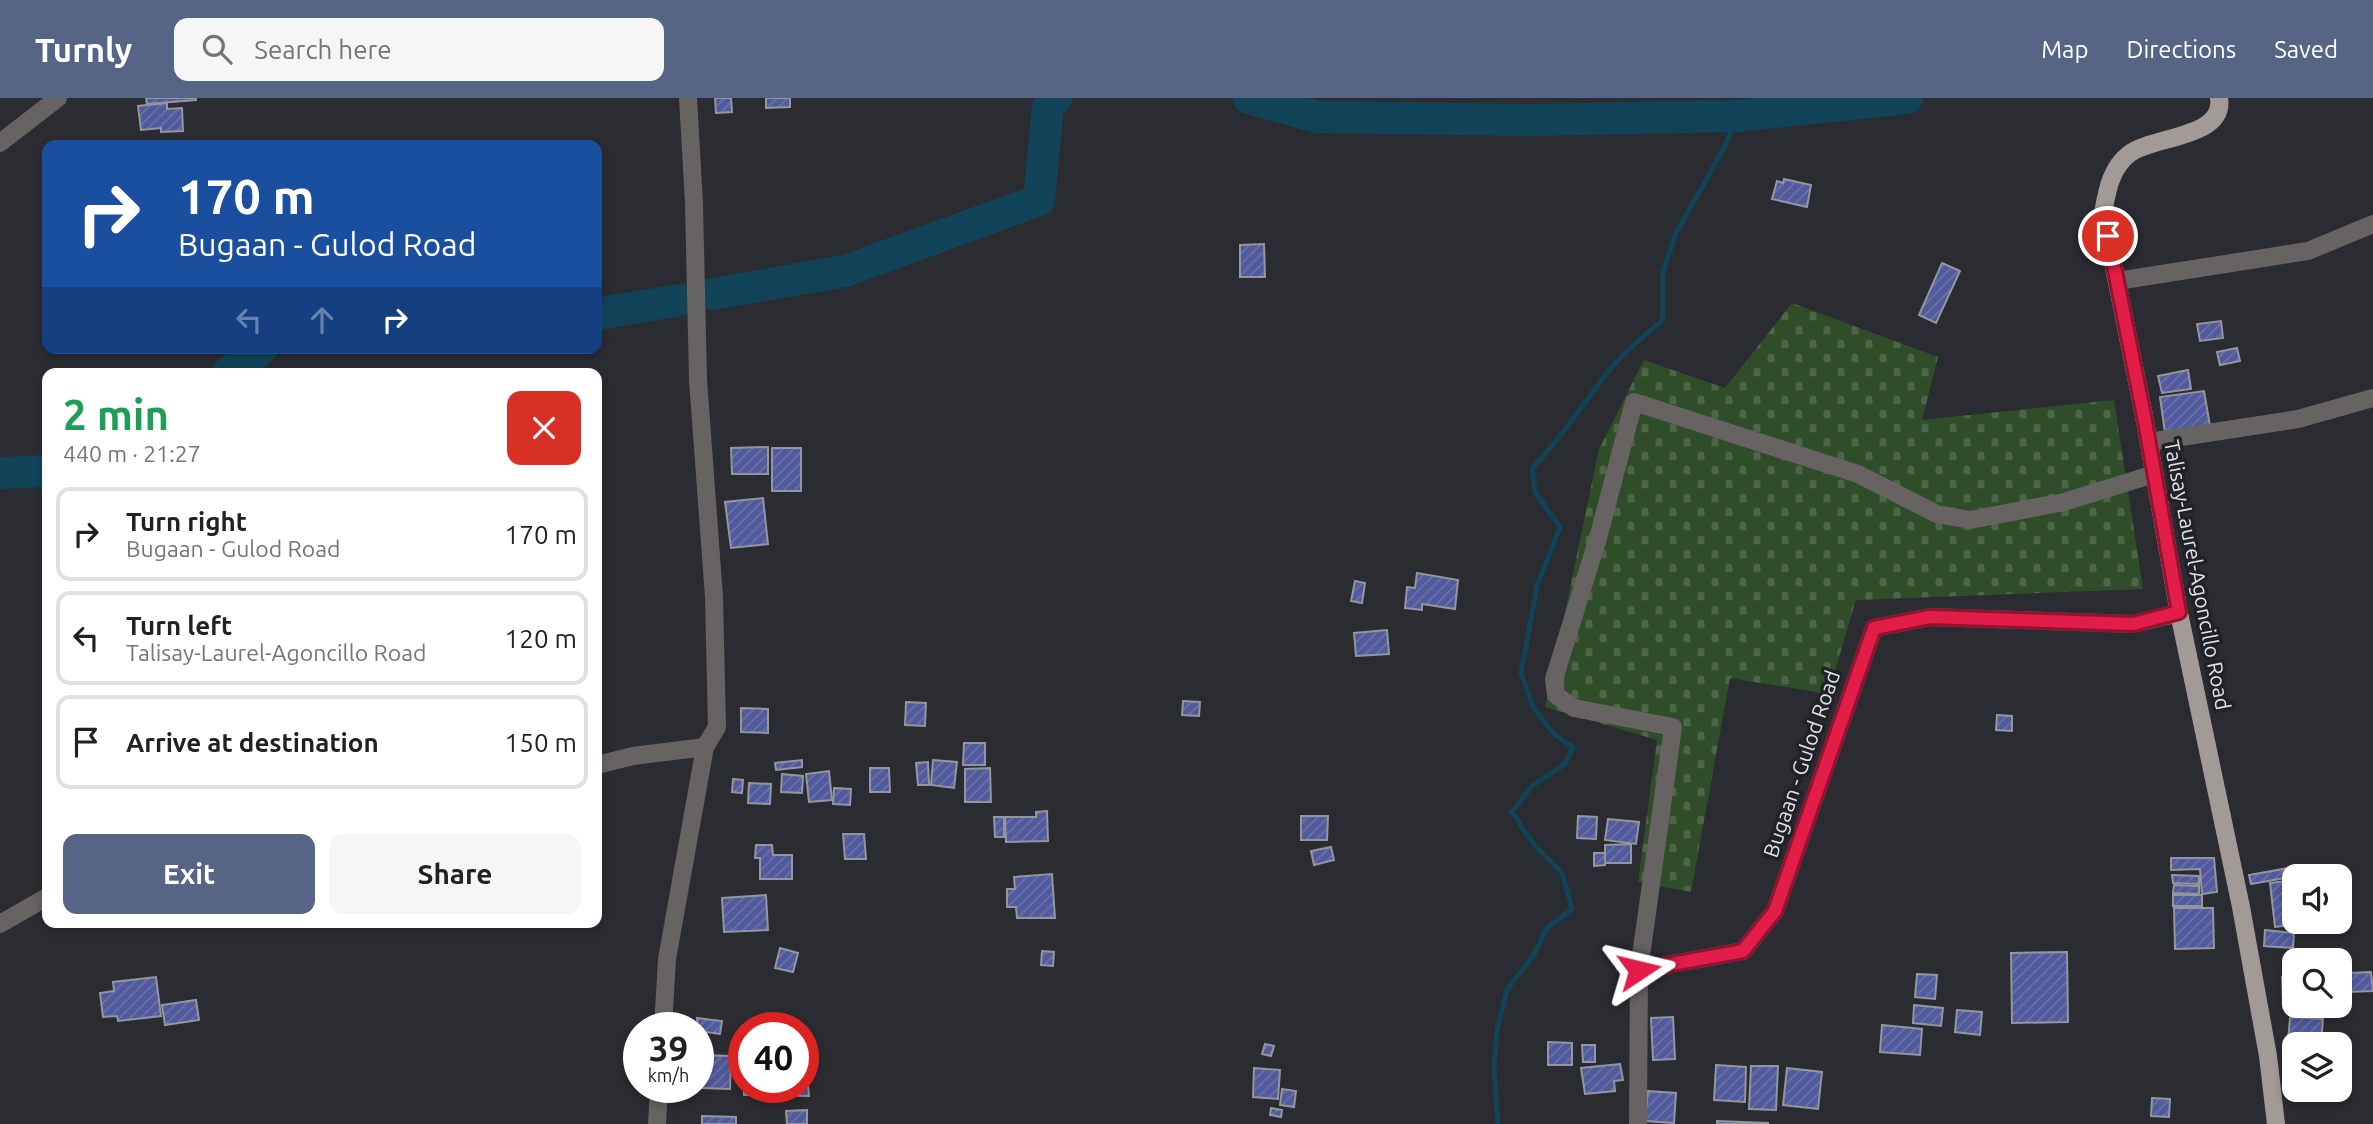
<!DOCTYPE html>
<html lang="en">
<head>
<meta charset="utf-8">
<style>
	:root { --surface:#fff; --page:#f6f6f6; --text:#202124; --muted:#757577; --line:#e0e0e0; --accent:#566486 }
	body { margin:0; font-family:Ubuntu,sans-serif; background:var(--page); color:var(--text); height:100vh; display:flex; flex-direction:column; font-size:26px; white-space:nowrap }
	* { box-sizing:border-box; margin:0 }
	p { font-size:23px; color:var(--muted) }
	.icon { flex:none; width:38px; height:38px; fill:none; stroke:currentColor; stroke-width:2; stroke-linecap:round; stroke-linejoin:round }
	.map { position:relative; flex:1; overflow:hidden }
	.details { position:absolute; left:42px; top:270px; width:560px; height:560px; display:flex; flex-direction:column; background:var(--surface); border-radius:14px; box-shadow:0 4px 10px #0003 }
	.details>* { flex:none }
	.banner { position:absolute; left:42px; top:42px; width:560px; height:214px; border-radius:14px; box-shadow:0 4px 10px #0003; background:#1a4fa0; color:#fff; overflow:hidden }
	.tools { position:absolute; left:2282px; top:766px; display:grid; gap:14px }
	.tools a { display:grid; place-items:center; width:70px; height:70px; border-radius:14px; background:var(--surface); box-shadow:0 4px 10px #0003; font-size:35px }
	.speed { position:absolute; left:623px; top:914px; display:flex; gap:14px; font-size:35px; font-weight:700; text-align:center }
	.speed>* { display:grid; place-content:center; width:91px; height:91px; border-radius:50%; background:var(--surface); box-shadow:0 4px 10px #0003; line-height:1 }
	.speed small { font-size:18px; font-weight:400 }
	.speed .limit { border:10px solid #d22; background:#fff; color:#111 }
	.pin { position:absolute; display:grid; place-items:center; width:60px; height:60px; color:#fff; margin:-30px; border:4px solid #fff; border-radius:50%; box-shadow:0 2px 7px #0007 }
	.me { position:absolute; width:77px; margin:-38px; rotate:80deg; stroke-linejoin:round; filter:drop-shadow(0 0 5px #0008) }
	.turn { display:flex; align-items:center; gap:24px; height:147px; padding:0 21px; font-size:32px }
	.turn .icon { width:91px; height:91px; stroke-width:2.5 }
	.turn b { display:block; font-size:49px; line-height:60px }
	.lanes { display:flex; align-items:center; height:66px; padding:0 21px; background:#0003; justify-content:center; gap:35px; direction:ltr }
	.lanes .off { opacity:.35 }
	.round { display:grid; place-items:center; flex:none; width:74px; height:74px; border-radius:14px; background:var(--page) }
	.summary { display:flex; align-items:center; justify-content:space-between; height:119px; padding:0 21px }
	h1 { font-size:42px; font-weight:600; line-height:52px; color:#1e9e55 }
	.cta { display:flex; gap:14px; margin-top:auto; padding:14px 21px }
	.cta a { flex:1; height:80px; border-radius:14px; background:var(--accent); color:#fff; font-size:28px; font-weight:600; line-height:80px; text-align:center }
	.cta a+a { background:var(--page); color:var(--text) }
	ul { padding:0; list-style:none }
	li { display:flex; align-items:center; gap:21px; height:94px; margin:0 14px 10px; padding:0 7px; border:4px solid var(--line); border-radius:14px }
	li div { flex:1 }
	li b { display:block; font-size:26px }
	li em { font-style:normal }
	header { display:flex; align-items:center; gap:42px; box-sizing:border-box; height:98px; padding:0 35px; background:var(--accent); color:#fff }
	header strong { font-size:33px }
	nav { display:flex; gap:38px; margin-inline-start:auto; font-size:24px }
	.search { width:490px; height:63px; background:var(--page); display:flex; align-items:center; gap:18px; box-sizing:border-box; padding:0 24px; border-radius:14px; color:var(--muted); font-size:26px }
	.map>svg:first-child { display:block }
	.cemetery { fill:url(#cemetery-stones) }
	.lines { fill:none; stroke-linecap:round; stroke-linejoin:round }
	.stream { stroke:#124459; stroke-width:5 }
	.river { stroke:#124459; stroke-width:32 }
	.building { fill:url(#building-hatch); stroke:#94969e; stroke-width:2 }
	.minor { stroke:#676362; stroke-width:18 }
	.major { stroke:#a29a97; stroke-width:18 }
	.route-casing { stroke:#92132f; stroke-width:18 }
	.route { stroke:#e11d48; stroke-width:12 }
	.labels { text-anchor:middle; stroke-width:7; stroke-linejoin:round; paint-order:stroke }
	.street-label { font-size:21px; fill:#e2e3e7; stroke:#212228 }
</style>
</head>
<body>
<header>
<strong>Turnly</strong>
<div class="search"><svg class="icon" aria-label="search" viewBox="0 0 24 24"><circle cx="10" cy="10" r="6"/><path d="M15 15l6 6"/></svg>Search here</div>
<nav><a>Map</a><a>Directions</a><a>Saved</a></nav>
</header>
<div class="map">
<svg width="2373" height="1026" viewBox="0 0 2373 1026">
	<defs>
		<pattern id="cemetery-stones" width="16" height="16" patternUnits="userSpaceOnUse" patternTransform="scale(1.75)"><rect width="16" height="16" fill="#2f4d29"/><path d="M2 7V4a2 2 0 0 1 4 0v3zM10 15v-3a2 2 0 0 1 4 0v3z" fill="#4d6648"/></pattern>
		<pattern id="building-hatch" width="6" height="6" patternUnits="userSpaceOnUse" patternTransform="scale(1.75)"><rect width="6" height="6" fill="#505a9c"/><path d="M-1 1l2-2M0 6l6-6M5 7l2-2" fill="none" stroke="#6972aa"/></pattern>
	</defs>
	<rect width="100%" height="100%" fill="#2a2c32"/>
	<!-- cemetery -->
	<polygon class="cemetery" points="1792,205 1938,259 1922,322 2114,302 2143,491 1856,502 1828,596 1730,580 1691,794 1638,784 1657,642 1545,609 1599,351 1644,262 1725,290"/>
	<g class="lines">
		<!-- stream -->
		<path class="stream" d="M1498 1026 1494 972 1497 932 1507 892 1535 855 1546 831 1572 811 1562 775 1534 747 1512 714 1532 688 1565 666 1573 649 1554 636 1533 609 1521 575 1537 488 1560 429 1535 394 1532 370C1561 341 1582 307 1607 275 1623 254 1643 239 1663 222V174L1676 135 1724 50 1738 18"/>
		<!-- river -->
		<g class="river">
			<polyline points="1249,0 1317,19 1532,22 1738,18 1907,0"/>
			<polyline points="712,196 845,173 1039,102 1048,9 1056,0"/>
			<polyline points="597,216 680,202"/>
			<polyline points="228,275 262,250"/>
			<polyline points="0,375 47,373"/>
		</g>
	</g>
	<!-- building -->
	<g class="building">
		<polygon points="146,0 196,0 196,2 147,6"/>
		<polygon points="715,0 731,0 732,14 716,15"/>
		<polygon points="766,0 790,0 790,9 766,10"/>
		<polygon points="167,5 167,11 182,10 183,33 161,34 161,30 141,32 138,8"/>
		<polygon points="1784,81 1811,87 1807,109 1772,101 1777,83 1783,85"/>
		<polygon points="1264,146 1265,179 1240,179 1240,147"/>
		<polygon points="1942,165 1960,173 1936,225 1919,217"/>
		<polygon points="2221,223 2223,240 2200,243 2197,226"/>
		<polygon points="2237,250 2240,263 2220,267 2217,254"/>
		<polygon points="2188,272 2191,291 2162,295 2158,278"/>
		<polygon points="2204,293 2210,328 2165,335 2160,299"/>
		<polygon points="768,349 768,376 732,376 731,350"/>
		<rect x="772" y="350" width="29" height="43"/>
		<polygon points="763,400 768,446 731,450 725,404"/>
		<polygon points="1417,475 1458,482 1455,511 1422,506 1422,512 1405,510 1407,489 1415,490"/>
		<polygon points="1355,483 1365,485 1362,505 1351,503"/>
		<polygon points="1387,532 1389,556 1356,558 1354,535"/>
		<polygon points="1183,603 1200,604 1199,618 1182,617"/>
		<polygon points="906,604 926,605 925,628 905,627"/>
		<polygon points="741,610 768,611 768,635 741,634"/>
		<polygon points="1997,617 2012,618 2012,633 1996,632"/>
		<polygon points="964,645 985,645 985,667 963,667"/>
		<polygon points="802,662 802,669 776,672 775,665"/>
		<polygon points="933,662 957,664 954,690 931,687"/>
		<polygon points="928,664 929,687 918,687 916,665"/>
		<polygon points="870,670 889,670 890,694 870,694"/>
		<polygon points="990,670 991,704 965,704 965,671"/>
		<polygon points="829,673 832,702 809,704 806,676"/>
		<polygon points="782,676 803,678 802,695 781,694"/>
		<polygon points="733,681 743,682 742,695 732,694"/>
		<polygon points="749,685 771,686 770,706 748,705"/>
		<polygon points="834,690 851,691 850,707 833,706"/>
		<polygon points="1047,713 1048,743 1006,744 1005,719 1036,719 1036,714"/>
		<polygon points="1301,718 1328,718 1327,742 1301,742"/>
		<polygon points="1578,718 1597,719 1596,741 1577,740"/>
		<polygon points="994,719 1004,719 1004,739 995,739"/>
		<polygon points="1608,721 1639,724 1636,746 1605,742"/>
		<polygon points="843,736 864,736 866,761 845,761"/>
		<polygon points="1631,746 1631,765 1605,765 1605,747"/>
		<polygon points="756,747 772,747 773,757 792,757 792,781 760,781 760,760 755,760"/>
		<polygon points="1331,749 1334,762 1314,767 1311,753"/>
		<polygon points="1594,755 1605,755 1605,767 1594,768"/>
		<polygon points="2171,760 2214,760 2217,794 2202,796 2200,771 2171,772"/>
		<polygon points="2300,768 2302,777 2251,786 2249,777"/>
		<polygon points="1052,776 1055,820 1017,820 1016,809 1007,809 1007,791 1015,791 1014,779"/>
		<polygon points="2172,777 2199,778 2199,786 2173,785"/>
		<polygon points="2294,782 2294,824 2317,824 2275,829 2270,785"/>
		<polygon points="2174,787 2199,788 2199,796 2173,795"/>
		<polygon points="766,797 768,832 724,834 722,800"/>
		<rect x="2173" y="797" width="29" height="11"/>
		<polygon points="2174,810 2213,810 2214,850 2175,851"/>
		<polygon points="2265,832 2294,835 2293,850 2264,848"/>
		<polygon points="780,850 798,855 793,874 775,870"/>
		<polygon points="1042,853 1054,854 1053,868 1041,867"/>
		<polygon points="2067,854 2068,924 2012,925 2011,855"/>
		<polygon points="2290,871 2294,872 2294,907 2283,905 2282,879 2290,879"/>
		<polygon points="2371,874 2373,893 2349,894 2348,875"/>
		<polygon points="1917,876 1937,877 1935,901 1915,899"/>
		<polygon points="156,879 161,918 118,923 117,918 103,919 100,895 114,893 113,884"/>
		<polygon points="196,902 199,922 165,927 162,907"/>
		<polygon points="1914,907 1943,910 1941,928 1913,925"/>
		<polygon points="1957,912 1982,914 1980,937 1955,934"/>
		<polygon points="1673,919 1675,961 1653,962 1651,920"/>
		<polygon points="2290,919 2323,921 2321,946 2288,944"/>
		<polygon points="697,920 722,923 720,936 698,933"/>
		<polygon points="1882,927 1922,931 1920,957 1880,954"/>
		<polygon points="1548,944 1572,945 1572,967 1548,967"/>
		<polygon points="1265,946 1274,948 1271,958 1262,956"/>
		<polygon points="1582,947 1595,947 1595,964 1583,964"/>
		<polygon points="703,957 731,958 730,991 702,990"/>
		<polygon points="1620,966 1623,982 1614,983 1615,993 1585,996 1581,970"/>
		<polygon points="803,967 806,967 809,998 744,997 744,989 803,989"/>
		<polygon points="1716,967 1746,969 1745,1004 1714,1002"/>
		<polygon points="1751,968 1778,968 1776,1012 1749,1011"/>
		<polygon points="1254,970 1280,972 1278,1001 1253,999"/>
		<polygon points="1787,970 1822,974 1818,1011 1783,1007"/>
		<polygon points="1282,991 1296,993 1294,1009 1280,1007"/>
		<polygon points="1648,993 1676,995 1674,1025 1645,1023"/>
		<polygon points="2152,1000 2170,1001 2169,1019 2151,1018"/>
		<polygon points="1271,1010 1282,1012 1281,1019 1270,1017"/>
		<polygon points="807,1012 807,1026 787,1026 786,1013"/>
		<polygon points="702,1018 736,1019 736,1026 702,1026"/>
		<polygon points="1717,1023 1768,1025 1768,1026 1717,1026"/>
	</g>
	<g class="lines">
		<!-- minor -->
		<g class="minor">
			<polyline points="0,45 58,0"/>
			<polyline points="2117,183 2308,153 2373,126"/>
			<polyline points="2149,344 2298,321 2373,300"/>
			<polyline points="597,667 633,658 705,649"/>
			<polyline points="0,826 47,799"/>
			<polyline points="1639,872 1673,629 1574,610 1556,597 1554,581 1598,440 1634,304 1858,376 1937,416 1970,422 2064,404 2154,376"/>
			<polyline points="663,929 667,861 705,649 717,629 714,499 698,282 694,105 688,0"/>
			<polyline points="657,1026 659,989"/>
			<polyline points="1638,1026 1639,872 1743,853 1775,813 1874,530 1930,519 2133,526 2179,515"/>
		</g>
		<!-- major -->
		<path class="major" d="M2219 0C2226 40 2152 38 2129 56 2110 71 2107 94 2103 115L2144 318 2179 515 2241 809 2268 958 2276 1026"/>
	</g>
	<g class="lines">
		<!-- route casing -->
		<g class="route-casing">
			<polyline id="route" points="1639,872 1743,853 1775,813 1874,530 1930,519 2133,526 2179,514 2144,318 2108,138"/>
		</g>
		<!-- route -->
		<use href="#route" class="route"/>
	</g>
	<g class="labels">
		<!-- street labels -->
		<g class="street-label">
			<text transform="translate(2197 477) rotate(79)" y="7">Talisay-Laurel-Agoncillo Road</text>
			<text transform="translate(1802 666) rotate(-71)" y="7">Bugaan - Gulod Road</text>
		</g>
	</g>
</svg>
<div class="tools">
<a><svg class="icon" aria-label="sound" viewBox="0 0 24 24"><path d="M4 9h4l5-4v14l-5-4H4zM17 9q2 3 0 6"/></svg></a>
<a><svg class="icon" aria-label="search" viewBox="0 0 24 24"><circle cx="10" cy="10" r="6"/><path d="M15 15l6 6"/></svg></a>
<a><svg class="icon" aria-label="layers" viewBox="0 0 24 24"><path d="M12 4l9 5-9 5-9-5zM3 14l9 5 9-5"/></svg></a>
</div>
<div class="speed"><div>39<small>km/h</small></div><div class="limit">40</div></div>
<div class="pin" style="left:2108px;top:138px;background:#d93025"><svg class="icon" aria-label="arrive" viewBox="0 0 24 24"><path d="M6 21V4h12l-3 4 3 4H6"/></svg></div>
<svg class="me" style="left:1639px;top:872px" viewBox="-20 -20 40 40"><path d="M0-17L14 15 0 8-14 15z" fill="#e11d48" stroke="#fff" stroke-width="4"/></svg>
<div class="banner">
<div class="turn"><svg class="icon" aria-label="right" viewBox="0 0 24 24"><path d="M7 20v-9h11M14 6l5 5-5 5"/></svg><div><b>170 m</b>Bugaan - Gulod Road</div></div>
<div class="lanes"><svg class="icon off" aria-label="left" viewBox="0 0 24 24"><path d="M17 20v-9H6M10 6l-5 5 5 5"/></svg><svg class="icon off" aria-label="ahead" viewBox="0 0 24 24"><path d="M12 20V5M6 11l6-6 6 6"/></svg><svg class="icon" aria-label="right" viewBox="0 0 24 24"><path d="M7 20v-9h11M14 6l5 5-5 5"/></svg></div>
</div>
<section class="details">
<div class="summary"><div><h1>2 min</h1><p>440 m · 21:27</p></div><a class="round" style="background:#d93025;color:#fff"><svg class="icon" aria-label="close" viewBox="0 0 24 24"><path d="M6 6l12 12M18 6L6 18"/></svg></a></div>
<ul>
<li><svg class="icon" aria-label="right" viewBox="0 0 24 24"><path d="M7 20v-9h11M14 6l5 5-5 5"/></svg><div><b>Turn right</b><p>Bugaan - Gulod Road</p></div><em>170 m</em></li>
<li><svg class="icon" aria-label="left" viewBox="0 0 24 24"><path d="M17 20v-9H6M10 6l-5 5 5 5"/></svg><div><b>Turn left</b><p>Talisay-Laurel-Agoncillo Road</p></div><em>120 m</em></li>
<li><svg class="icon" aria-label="arrive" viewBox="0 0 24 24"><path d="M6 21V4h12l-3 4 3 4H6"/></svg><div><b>Arrive at destination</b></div><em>150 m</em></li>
</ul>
<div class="cta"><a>Exit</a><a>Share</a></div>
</section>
</div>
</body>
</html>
